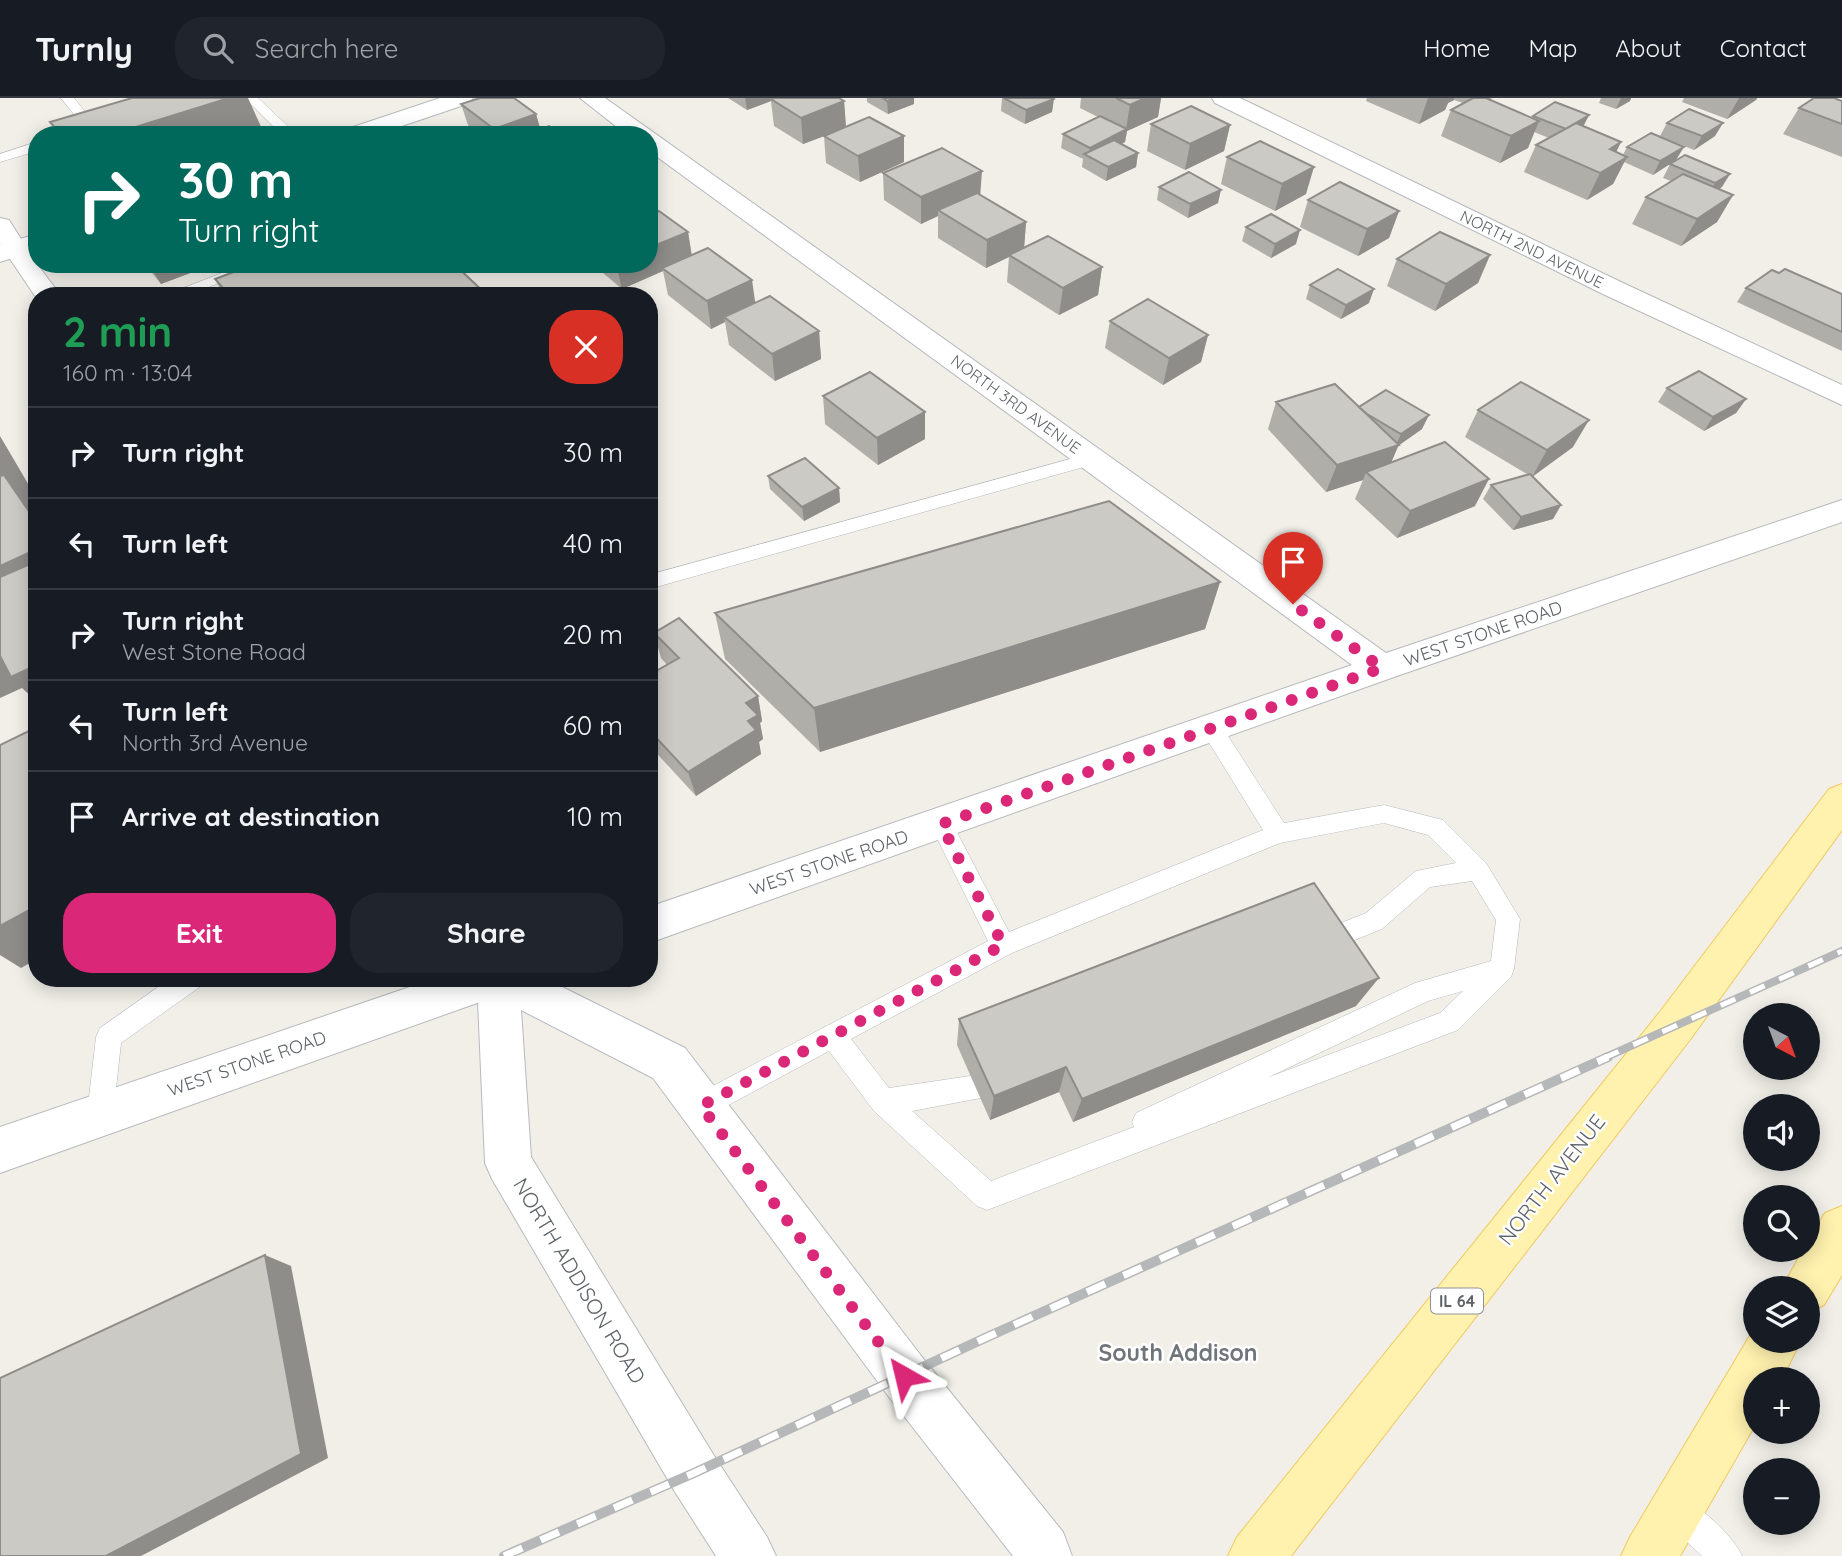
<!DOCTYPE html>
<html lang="en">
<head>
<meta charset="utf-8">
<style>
	:root { --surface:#171b24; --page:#20242c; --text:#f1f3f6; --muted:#9ea1a6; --line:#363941; --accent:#db2777 }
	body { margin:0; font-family:Quicksand,sans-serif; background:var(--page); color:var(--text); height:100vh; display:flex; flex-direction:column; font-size:26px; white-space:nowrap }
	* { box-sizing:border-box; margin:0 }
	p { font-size:23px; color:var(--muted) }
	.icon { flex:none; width:38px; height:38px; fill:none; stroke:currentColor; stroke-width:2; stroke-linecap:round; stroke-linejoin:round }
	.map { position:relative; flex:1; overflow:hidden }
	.side { position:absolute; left:28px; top:189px; width:630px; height:700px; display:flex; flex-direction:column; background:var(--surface); border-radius:28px; box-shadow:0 4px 18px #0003 }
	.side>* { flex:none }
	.banner { position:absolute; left:28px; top:28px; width:630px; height:147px; border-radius:28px; box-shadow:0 4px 18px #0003; background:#00695c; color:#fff; overflow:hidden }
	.needle { width:46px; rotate:139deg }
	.buttons { position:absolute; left:1743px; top:905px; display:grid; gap:14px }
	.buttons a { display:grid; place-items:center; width:77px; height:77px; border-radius:50%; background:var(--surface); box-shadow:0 4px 18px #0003; font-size:35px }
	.pin { position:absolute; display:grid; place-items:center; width:60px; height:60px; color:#fff; margin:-72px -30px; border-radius:50% 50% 50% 0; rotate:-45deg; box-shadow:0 0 7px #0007 }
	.pin .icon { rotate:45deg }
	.me { position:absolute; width:77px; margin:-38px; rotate:323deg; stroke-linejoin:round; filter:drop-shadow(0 0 5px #0008) }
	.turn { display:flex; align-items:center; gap:24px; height:147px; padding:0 35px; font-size:32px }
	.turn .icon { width:91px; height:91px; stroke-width:2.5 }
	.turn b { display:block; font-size:49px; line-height:60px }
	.round { display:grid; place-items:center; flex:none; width:74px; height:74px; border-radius:28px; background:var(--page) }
	.overview { display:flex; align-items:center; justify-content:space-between; height:119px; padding:0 35px }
	h1 { font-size:42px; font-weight:700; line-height:52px; color:#1e9e55 }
	.button { display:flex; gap:14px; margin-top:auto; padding:14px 35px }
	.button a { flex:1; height:80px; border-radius:28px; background:var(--accent); color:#fff; font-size:28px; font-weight:700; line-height:80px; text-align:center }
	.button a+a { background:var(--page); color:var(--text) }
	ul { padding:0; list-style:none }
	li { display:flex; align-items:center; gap:21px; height:91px; padding:0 35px; border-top:2px solid var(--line) }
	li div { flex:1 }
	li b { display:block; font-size:26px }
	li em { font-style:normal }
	header { display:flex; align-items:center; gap:42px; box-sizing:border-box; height:98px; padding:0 35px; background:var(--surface); border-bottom:2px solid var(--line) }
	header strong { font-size:33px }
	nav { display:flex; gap:38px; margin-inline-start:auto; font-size:24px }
	.search { width:490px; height:63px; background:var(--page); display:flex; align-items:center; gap:18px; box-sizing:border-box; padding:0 24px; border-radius:28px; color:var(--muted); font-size:26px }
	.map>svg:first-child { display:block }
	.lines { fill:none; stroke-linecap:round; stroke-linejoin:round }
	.lane-casing { stroke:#b5b8bc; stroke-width:1 }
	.street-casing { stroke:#b5b8bc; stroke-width:2 }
	.secondary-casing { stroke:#b6babf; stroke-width:2 }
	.primary-casing { stroke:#f2c960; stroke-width:2 }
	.lane { fill:#fff; fill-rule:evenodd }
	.street { fill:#fff; fill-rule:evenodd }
	.secondary { fill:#fff; fill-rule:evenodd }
	.primary { fill:#fff2af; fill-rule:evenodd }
	.rail-far1-casing { stroke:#b6b7b8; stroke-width:8 }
	.rail-casing { stroke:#b6b7b8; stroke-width:10 }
	.rail-far1 { stroke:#fff; stroke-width:5; stroke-dasharray:16; stroke-linecap:butt }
	.rail { stroke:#fff; stroke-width:7; stroke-dasharray:20; stroke-linecap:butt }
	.wall { fill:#afaea9 }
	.shaded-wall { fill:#8f8d8a }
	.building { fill:#cccac5; stroke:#8f8d8a; stroke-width:2 }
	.route { stroke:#db2777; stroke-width:12; stroke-dasharray:0 21.6 }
	.labels { text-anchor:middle; stroke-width:5; stroke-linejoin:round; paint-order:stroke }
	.far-street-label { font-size:16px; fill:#5f6368; stroke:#fff }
	.shield { fill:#fff; stroke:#8f9295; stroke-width:2 }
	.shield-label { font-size:16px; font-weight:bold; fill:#5f6368 }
	.street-label { font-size:18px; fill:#5f6368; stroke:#fff }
	.near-street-label { font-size:21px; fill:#5f6368; stroke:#fff }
	.near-neighbourhood-label { font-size:23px; font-weight:bold; fill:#70757a; stroke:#fff }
</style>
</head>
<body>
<header>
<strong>Turnly</strong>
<div class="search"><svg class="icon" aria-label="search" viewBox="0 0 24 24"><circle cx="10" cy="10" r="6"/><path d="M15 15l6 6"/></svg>Search here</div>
<nav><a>Home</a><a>Map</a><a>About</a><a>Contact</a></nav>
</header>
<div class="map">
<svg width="1842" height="1458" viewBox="0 0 1842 1458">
	<rect width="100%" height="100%" fill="#f1efe8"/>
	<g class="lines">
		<!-- lane casing -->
		<g class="lane-casing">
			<g id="lane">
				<polygon points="61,0 74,0 99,31 97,34 66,37 84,29"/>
				<polygon points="245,0 258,0 297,37 282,37"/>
				<polygon points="37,44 37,53 0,64 0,56"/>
				<polygon points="245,166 267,166 186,198 163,198"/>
				<polygon points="1092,355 1101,361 1098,365 649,491 649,477"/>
				<path d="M1211 622 1219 624 1284 725 1384 707 1443 722 1486 765 1520 821 1514 871 1511 879 1458 932 987 1112 977 1108 874 1013 829 953 710 1017 701 1021 692 1017 688 1008 692 999 988 843 930 726 933 719 941 716 949 719 1009 834 1263 732 1200 630 1203 624ZM1384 725 1428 737 1456 765 1416 773 1366 815 1311 837 1308 845 1311 853 1320 856 1382 831 1430 789 1472 783 1496 822 1491 863 1415 885 1136 1015 1132 1024 1134 1029 991 1083 912 1013 986 999 990 990 986 981 977 977 889 990 851 941 1012 855 1280 745ZM1463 893 1440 915 1267 980 1428 903Z"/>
				<polygon points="171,880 204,880 201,888 121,945 113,1017 109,1026 100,1030 91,1026 87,1017 96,939 100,930"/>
				<path d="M1676 1396C1696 1404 1734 1438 1742 1458H1702L1665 1423 1660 1412 1665 1401Z"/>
			</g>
		</g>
		<!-- street casing -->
		<g class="street-casing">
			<g id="street">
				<polygon points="440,0 473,0 470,5 375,37 341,37 344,32"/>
				<polygon points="580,0 605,0 1386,555 1842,402 1842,424 1394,579 649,845 649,809 1352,567 649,53 649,37 627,37"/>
				<polygon points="1212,0 1240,0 1623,185 1842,287 1842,307 1605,197 1215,5"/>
				<polygon points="37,136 37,152 0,164 0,147"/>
				<polygon points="436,880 514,880 508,894 0,1075 0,1029"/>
			</g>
		</g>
		<!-- secondary casing -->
		<g class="secondary-casing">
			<g id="secondary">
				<polygon points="0,120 9,122 37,166 61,198 37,198 37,201 0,146"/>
				<polygon points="477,880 544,880 685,950 922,1259 1063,1434 1072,1458 1013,1458 886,1295 653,980 521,912 531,1059 713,1356 767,1439 776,1458 716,1458 675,1394 492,1081 485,1065"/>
			</g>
		</g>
		<!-- primary casing -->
		<g class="primary-casing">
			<g id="primary">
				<polygon points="1842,686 1842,732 1689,943 1291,1458 1228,1458 1237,1439 1659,915 1829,691"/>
				<polygon points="1842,1108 1842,1177 1824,1207 1808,1214 1808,1190 1782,1190 1803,1152 1808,1152 1808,1143 1825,1115"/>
				<polygon points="1755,1229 1755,1242 1801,1242 1782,1281 1755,1281 1755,1327 1680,1458 1621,1458 1630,1439"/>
			</g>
		</g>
		<!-- lane -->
		<use href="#lane" class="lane"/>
		<!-- street -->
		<use href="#street" class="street"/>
		<!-- secondary -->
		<use href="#secondary" class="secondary"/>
		<!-- primary -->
		<use href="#primary" class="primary"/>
		<!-- rail-far1 casing -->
		<g class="rail-far1-casing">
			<polyline id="rail-far1" points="1604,960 1842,853"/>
		</g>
		<!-- rail casing -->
		<g class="rail-casing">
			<polyline id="rail" points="504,1458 694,1375 985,1240 1608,959"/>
		</g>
		<!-- rail-far1 -->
		<use href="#rail-far1" class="rail-far1"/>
		<!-- rail -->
		<use href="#rail" class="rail"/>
	</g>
	<!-- wall -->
	<g class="wall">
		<polygon points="728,0 839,0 844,3 846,29 904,64 860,84 826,65 824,38 803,46 774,28 771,3 747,12"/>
		<polygon points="867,0 914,0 914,6 888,16 867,4"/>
		<polygon points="1002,0 1053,0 1052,14 1025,26 1001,13"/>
		<polygon points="1081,0 1161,0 1158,19 1127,33 1125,44 1122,46 1138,55 1136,69 1106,83 1082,69 1083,61 1061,50 1063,36 1098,19 1080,10"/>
		<polygon points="1367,0 1492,0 1489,2 1532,20 1533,18 1589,17 1583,28 1616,54 1623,57 1627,49 1676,62 1653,77 1624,64 1613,86 1587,102 1524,74 1536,47 1549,40 1534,34 1528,50 1500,65 1441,38 1451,12 1463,5 1454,2 1448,5 1445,12 1419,26 1366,3"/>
		<polygon points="1601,0 1631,0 1630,3 1616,11 1599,5"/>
		<polygon points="1684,0 1757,0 1756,2 1727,21 1682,4"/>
		<polygon points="1842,3 1842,59 1783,36 1799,10"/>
		<polygon points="461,6 536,16 540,31 561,37 475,37 470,33"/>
		<polygon points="1667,25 1715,38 1694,52 1660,38"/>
		<polygon points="1151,26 1230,27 1224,53 1185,72 1147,53"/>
		<polygon points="1685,57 1722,89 1719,91 1733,97 1717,124 1681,148 1632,126 1646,99 1671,83 1663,80 1670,66"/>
		<polygon points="1227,59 1306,96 1275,113 1221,86"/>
		<polygon points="883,75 980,97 1026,124 1024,150 1102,169 1098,197 1059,217 1007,184 1009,159 986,170 938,140 938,118 921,126 884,102"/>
		<polygon points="1159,89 1218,105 1188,120 1157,102"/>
		<polygon points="1308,102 1399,113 1389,140 1358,158 1300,129"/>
		<polygon points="1246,129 1296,146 1271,160 1242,143"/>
		<polygon points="688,134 692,157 755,205 819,233 821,261 775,283 729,247 725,224 711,231 668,197 663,173 622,191 596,169 595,166 649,166"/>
		<polygon points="1490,157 1478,185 1435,213 1387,188 1397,161"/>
		<polygon points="145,166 214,166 161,186"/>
		<polygon points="1779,175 1842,196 1842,253 1737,204 1746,190"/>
		<polygon points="215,181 488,198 224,198"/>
		<polygon points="1310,187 1369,205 1341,221 1306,201"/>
		<polygon points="1110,223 1208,237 1201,264 1163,287 1105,250"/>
		<polygon points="1667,290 1746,301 1736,315 1704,333 1658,304"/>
		<polygon points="823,298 925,314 925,341 878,367 825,326"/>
		<polygon points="1276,304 1359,309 1422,331 1399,347 1391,364 1475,408 1397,440 1355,401 1363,382 1326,394 1268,331"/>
		<polygon points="1478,312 1573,349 1533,378 1561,407 1553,421 1513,432 1483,401 1491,387 1527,376 1465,339"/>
		<polygon points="768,378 839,390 840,404 804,423 770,391"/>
		<polygon points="1220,484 1205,531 820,654 725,561 715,515"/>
		<polygon points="654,535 758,598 762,623 760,625 763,641 759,644 761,656 696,698 649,647 649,577 667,567 661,560"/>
		<polygon points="1356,908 1073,1024 1059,994 990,1022 957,947 959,921"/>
	</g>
	<!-- shaded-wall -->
	<g class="shaded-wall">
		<polygon points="229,0 248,0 263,33 251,37 110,37"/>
		<polygon points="745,0 778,0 771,1 771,3 747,12"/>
		<polygon points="895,0 914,0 914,6 888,16 887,3"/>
		<polygon points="1145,0 1161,0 1158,19 1127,33 1125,44 1093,61 1089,58 1090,50 1126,31 1130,7"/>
		<polygon points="1428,0 1454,0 1454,2 1448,5 1445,12 1419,26"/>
		<polygon points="1621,0 1631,0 1630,3 1616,11"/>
		<polygon points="1739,0 1757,0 1756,2 1727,21"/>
		<polygon points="1054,1 1052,14 1025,26 1026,12"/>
		<polygon points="844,3 846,30 803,46 801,20"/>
		<polygon points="536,16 542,37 496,37 494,31"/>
		<polygon points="1589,17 1582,31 1567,31"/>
		<polygon points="1539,23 1528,50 1500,65 1511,38"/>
		<polygon points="1723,25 1715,38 1694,52 1702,38"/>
		<polygon points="1230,27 1224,53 1185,72 1190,46"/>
		<polygon points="904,38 904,64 860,84 858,58"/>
		<polygon points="1621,44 1608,71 1627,59 1613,86 1587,102 1600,75 1610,51"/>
		<polygon points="1684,49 1676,62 1653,77 1660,63"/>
		<polygon points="1138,55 1136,69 1106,83 1108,69"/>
		<polygon points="1314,69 1306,96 1275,113 1282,86"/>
		<polygon points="982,73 980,100 938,112 938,118 921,126 921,99"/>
		<polygon points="1730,76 1722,89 1707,99 1715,85"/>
		<polygon points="1221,92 1218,105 1188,120 1190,106"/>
		<polygon points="1733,97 1717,124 1681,148 1697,121"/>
		<polygon points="1399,113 1389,140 1358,158 1367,131"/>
		<polygon points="1026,124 1024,151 1009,157 1009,159 986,170 987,142"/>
		<polygon points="1300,132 1296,146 1271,160 1275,146"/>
		<polygon points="688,134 692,161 662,170 663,173 622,191 616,166 649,166 649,150"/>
		<polygon points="1490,157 1478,185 1435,213 1446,186"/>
		<polygon points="149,166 214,166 161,186"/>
		<polygon points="1102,169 1098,197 1059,217 1063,190"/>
		<polygon points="752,182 756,210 724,219 725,224 711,231 707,203"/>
		<polygon points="1374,191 1369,205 1341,221 1346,207"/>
		<polygon points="819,233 821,261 775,283 772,256"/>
		<polygon points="1208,237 1201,264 1163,287 1169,260"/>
		<polygon points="1746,301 1736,315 1704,333 1713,319"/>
		<polygon points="925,314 925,341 878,367 877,340"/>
		<polygon points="1429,317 1422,331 1398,348 1387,375 1366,374 1363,382 1326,394 1337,367 1395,349 1401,336"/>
		<polygon points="1589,322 1573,349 1532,379 1547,352"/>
		<polygon points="0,338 37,401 37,411 34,412 37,415 37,425 0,427"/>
		<polygon points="1489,381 1475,408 1397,440 1410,413"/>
		<polygon points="839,390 840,404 804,423 802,409"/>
		<polygon points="1561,407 1553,421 1513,432 1521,419"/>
		<polygon points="37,451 37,505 0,522 0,468"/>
		<polygon points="1220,484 1205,531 820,654 814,610"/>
		<polygon points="0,553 37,567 37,604 22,590 0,600"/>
		<polygon points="758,598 762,623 760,625 763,641 759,644 761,656 696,698 688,674 748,623 746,605"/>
		<polygon points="37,808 37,861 21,870 0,857 0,828"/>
		<polygon points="1379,880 1356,908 1073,1024 1082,1001"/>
		<polygon points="1066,969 1059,994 990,1022 994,998"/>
		<polygon points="265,1157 291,1168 328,1360 141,1458 106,1458"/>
	</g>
	<!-- building -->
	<g class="building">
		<polygon points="132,0 229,0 110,37 61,37 50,24"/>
		<polygon points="480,0 514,0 536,16 494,31 461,6"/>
		<polygon points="774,0 839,0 844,3 801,20 771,1"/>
		<polygon points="883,0 895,0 887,3"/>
		<polygon points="1004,0 1053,0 1054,1 1026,12"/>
		<polygon points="1116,0 1145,0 1130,7"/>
		<polygon points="1473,0 1486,0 1539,23 1511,38 1451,12"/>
		<polygon points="1814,0 1834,0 1842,3 1842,26 1799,10"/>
		<polygon points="1555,4 1589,17 1566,31 1533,18"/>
		<polygon points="1191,8 1230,27 1190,46 1151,26"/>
		<polygon points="1689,11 1723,25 1702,38 1667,25"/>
		<polygon points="1100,18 1127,31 1090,50 1063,36"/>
		<polygon points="869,19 904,38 858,58 824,38"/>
		<polygon points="1576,25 1621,44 1610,51 1627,59 1600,75 1536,47"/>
		<polygon points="549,28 561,37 524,37"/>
		<polygon points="1651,35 1684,49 1660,63 1627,49"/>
		<polygon points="1114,42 1138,55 1108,69 1084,56"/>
		<polygon points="1260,43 1314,69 1282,86 1227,59"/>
		<polygon points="942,50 982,73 921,99 883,75"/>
		<polygon points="1685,57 1730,76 1715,85 1670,66"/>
		<polygon points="1189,74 1221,92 1190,106 1159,89"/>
		<polygon points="1683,76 1733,97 1697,121 1646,99"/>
		<polygon points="1340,84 1399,113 1367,131 1308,102"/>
		<polygon points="977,95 1026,124 987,142 938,112"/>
		<polygon points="659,113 688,134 649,150 649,117"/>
		<polygon points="1271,116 1300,132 1275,146 1246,129"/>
		<polygon points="1440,134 1490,157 1446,186 1397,161"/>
		<polygon points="1048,138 1102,169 1063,190 1009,157"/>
		<polygon points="708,150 752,182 707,203 662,170"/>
		<polygon points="255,166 454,166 488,198 230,198 215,181"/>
		<polygon points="1338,171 1374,191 1346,207 1310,187"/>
		<polygon points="1785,171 1842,196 1842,234 1746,190 1772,172 1779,175"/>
		<polygon points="770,198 819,233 772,256 724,219"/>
		<polygon points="1148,201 1208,237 1169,260 1110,223"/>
		<polygon points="1699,273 1746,301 1713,319 1667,290"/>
		<polygon points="870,274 925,314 877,340 823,298"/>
		<polygon points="1521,284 1589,322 1547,352 1478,312"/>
		<polygon points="1335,286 1399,347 1337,367 1276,304"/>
		<polygon points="1386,292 1429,317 1401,336 1367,316 1359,309"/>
		<polygon points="1445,344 1489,381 1410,413 1366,374"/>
		<polygon points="805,360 839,390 802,409 768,378"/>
		<polygon points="1530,376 1561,407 1521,419 1491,387"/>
		<polygon points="4,377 37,425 37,451 0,468 0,378"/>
		<polygon points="1109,403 1220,484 814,610 715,515"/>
		<polygon points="37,463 37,567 11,579 0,558 0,479"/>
		<polygon points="679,520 758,598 746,605 758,617 748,623 756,632 688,674 649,632 649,577 679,560 654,535"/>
		<polygon points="37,629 37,808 0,828 0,647"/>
		<polygon points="1314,785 1379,880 1082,1001 1066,969 994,998 959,921"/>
		<polygon points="265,1157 301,1356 106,1458 0,1458 0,1280"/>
	</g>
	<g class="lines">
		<!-- route -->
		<polyline class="route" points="904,1278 701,1008 1003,847 941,726 1382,570 1293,506"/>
	</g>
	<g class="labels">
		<!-- far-street labels -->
		<g class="far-street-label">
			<text transform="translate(1532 151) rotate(26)" y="6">NORTH 2ND AVENUE</text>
			<text transform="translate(1016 306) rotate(36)" y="6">NORTH 3RD AVENUE</text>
		</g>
		<!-- shield labels -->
		<rect class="shield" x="1431" y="1190.5" width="52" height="25" rx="5"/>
		<g class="shield-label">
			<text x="1457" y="1209">IL 64</text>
		</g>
		<!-- street labels -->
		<g class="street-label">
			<text transform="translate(1483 536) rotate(-19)" y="6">WEST STONE ROAD</text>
			<text transform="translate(829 765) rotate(-19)" y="6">WEST STONE ROAD</text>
			<text transform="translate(247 966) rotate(-19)" y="6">WEST STONE ROAD</text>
		</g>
		<!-- near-street labels -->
		<g class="near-street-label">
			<text transform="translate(1552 1082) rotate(-52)" y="7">NORTH AVENUE</text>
			<text transform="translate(579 1183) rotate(59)" y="7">NORTH ADDISON ROAD</text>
		</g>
		<!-- near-neighbourhood labels -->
		<g class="near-neighbourhood-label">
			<text x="1178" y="1263">South Addison</text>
		</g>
	</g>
</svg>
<div class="buttons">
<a><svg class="needle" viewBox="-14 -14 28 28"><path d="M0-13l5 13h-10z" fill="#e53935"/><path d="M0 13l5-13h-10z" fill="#9ea1a6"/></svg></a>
<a><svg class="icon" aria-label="sound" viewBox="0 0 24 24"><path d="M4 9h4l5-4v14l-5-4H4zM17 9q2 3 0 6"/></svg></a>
<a><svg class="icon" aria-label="search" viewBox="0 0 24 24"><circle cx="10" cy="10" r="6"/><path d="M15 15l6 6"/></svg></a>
<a><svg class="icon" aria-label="layers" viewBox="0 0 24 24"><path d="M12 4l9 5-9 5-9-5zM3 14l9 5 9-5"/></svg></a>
<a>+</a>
<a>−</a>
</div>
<div class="pin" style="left:1293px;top:506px;background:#d93025"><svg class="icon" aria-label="arrive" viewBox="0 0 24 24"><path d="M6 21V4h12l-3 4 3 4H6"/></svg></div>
<svg class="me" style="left:904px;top:1278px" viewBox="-20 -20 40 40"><path d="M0-17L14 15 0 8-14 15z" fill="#db2777" stroke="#fff" stroke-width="4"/></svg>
<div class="banner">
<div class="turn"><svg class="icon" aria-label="right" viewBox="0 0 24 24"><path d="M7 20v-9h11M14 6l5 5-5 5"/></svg><div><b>30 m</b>Turn right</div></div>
</div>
<section class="side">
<div class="overview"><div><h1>2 min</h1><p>160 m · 13:04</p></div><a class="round" style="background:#d93025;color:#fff"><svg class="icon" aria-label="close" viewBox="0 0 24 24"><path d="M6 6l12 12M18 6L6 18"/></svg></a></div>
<ul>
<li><svg class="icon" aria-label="right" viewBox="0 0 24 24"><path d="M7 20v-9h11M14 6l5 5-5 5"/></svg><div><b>Turn right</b></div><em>30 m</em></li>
<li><svg class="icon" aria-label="left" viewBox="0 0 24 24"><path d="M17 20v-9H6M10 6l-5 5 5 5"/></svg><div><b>Turn left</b></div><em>40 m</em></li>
<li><svg class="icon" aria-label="right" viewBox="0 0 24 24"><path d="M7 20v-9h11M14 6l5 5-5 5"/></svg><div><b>Turn right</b><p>West Stone Road</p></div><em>20 m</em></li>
<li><svg class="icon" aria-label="left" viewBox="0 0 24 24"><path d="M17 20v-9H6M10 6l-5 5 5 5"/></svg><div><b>Turn left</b><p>North 3rd Avenue</p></div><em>60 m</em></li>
<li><svg class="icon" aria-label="arrive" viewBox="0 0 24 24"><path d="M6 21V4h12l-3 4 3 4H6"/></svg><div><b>Arrive at destination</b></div><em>10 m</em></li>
</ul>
<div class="button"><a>Exit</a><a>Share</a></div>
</section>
</div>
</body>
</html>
